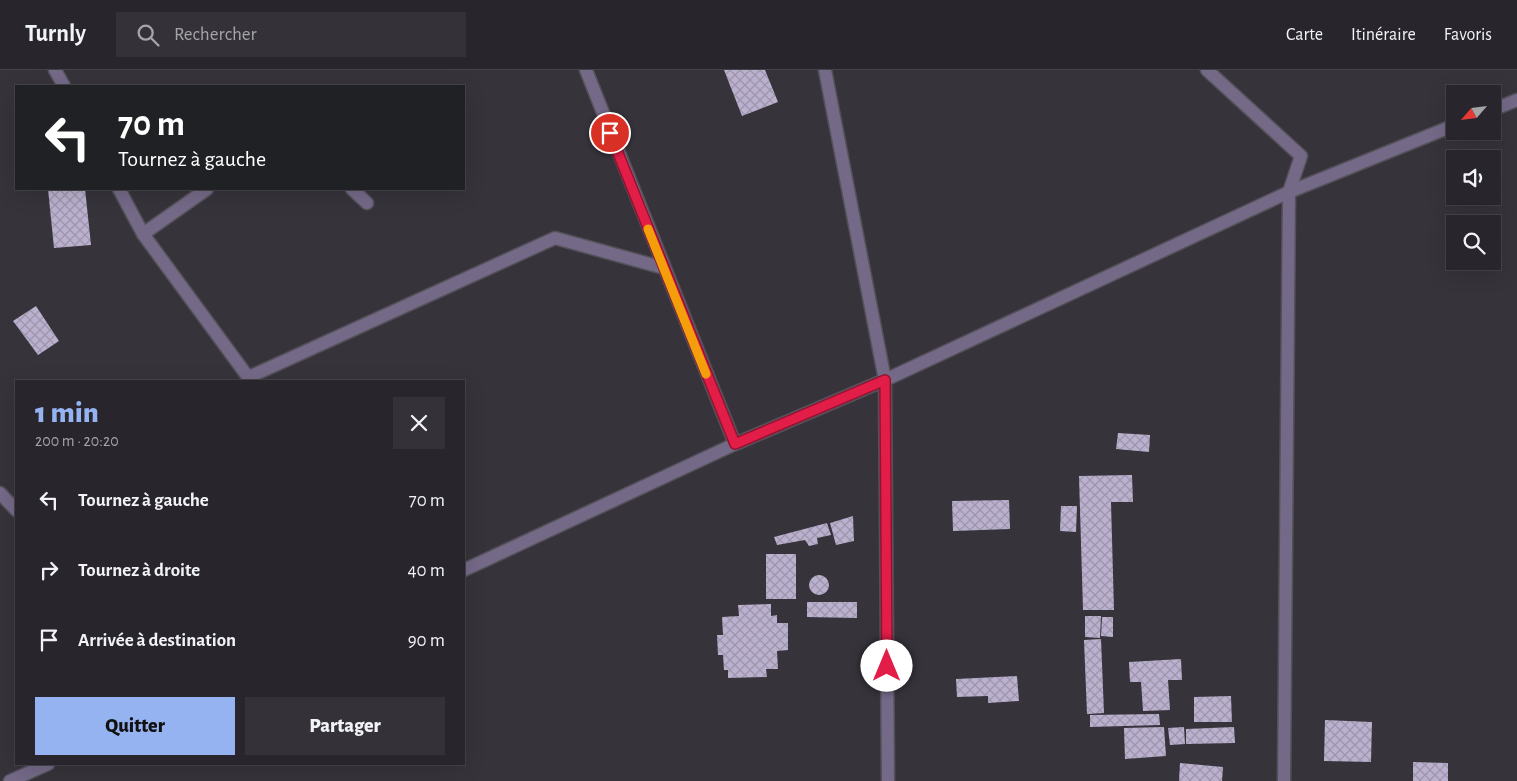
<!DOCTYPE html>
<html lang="fr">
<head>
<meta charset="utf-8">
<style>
	:root { --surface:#28262c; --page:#343238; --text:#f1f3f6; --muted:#a5a5a9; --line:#444348; --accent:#95b2f1 }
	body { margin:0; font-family:"Alegreya Sans",sans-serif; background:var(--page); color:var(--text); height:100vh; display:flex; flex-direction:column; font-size:19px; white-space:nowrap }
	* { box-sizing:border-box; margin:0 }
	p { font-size:16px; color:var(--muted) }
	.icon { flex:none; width:28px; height:28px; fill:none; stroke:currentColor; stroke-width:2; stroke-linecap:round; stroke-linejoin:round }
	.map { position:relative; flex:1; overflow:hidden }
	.panel { position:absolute; left:15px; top:310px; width:450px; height:385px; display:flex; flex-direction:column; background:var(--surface); border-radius:0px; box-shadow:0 5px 20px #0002,0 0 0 1px var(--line) }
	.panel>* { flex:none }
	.top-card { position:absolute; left:15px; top:15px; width:450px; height:105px; border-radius:0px; box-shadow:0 5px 20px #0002,0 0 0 1px var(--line); background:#202124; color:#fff; overflow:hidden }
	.needle { width:32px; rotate:242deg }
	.controls { position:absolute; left:1446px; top:15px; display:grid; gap:10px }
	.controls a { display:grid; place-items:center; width:55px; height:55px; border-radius:0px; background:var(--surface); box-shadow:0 5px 20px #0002,0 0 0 1px var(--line); font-size:25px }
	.pin { position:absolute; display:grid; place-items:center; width:42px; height:42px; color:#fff; margin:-21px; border:2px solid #fff; border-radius:50%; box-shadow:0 1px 5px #0007 }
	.me { position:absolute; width:55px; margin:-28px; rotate:0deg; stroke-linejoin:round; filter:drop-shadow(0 0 4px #0008) }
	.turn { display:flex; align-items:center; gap:18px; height:105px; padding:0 20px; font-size:22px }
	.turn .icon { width:65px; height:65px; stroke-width:2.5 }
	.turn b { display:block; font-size:35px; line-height:42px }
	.round { display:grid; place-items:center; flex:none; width:52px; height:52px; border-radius:0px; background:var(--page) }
	.head { display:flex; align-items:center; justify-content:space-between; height:85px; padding:0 20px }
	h1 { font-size:30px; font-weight:800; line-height:38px; color:var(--accent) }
	.primary-button { display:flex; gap:10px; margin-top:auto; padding:10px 20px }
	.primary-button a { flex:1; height:58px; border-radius:0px; background:var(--accent); color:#111; font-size:20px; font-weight:800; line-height:58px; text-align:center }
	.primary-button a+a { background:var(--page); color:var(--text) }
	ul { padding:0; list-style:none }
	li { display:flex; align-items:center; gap:15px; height:70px; padding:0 20px }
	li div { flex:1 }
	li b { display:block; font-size:19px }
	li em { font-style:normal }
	header { display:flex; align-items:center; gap:30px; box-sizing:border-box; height:70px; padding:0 25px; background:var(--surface); border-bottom:1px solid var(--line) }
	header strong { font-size:24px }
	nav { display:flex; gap:28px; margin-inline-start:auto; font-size:18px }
	.search { width:350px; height:45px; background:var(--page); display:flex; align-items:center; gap:12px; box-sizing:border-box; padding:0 18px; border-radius:0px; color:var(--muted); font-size:19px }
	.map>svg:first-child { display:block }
	.building { fill:url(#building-cross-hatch) }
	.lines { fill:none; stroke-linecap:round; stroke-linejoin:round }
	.minor-casing { stroke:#535058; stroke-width:15 }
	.minor { stroke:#746987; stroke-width:12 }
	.route-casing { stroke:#92132f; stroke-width:12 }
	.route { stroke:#e11d48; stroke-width:9 }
	.slow { stroke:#f59e0b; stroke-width:9 }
</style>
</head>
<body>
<header>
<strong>Turnly</strong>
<div class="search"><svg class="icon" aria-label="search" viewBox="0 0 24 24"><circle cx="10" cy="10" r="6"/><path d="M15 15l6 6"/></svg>Rechercher</div>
<nav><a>Carte</a><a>Itinéraire</a><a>Favoris</a></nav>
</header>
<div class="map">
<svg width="1517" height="711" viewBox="0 0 1517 711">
	<defs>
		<pattern id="building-cross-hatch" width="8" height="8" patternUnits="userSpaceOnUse" patternTransform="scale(1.25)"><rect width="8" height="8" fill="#bbb1cf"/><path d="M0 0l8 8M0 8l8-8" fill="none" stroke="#9c95ac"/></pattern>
	</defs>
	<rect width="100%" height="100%" fill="#36333b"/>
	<!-- building -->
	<g class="building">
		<polygon points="724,0 765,0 778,32 742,46"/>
		<polygon points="48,119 85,119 91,175 54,178"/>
		<polygon points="36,236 59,271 38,285 13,251"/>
		<polygon points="1118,363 1150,365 1149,382 1116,379"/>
		<polygon points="1132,405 1133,432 1111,432 1114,540 1083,540 1079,406"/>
		<polygon points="1009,430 1010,459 953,461 952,431"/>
		<polygon points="1061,436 1077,436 1076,462 1060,461"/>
		<polygon points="853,446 854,471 836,475 830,453"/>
		<polygon points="827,453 831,465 817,468 818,474 809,476 805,470 777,475 774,467"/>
		<rect x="766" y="484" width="30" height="45"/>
		<circle cx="819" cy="515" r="10"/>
		<polygon points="807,532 857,532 857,548 807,547"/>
		<polygon points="771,534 771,546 777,545 777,553 788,553 788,580 777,581 778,599 766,599 767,607 728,608 728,600 724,600 723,585 718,585 717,565 723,565 722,547 739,546 738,535"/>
		<polygon points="1085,546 1101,546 1100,568 1085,567"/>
		<polygon points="1102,547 1113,547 1113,567 1101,566"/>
		<polygon points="1101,569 1104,643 1087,644 1084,570"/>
		<polygon points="1181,589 1182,610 1168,610 1170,640 1143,641 1141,612 1130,612 1129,592"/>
		<polygon points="1017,606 1019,631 988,633 988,626 957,627 956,609"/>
		<polygon points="1231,626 1232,652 1194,652 1194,627"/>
		<polygon points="1159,644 1160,655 1090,657 1090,645"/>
		<polygon points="1325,650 1372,652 1371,692 1324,691"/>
		<polygon points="1164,657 1166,686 1125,689 1124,658"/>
		<polygon points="1184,657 1185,674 1170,675 1168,658"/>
		<polygon points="1234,657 1235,673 1186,674 1186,659"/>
		<polygon points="1413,692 1448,693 1448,711 1413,711"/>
		<polygon points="1180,693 1223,697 1222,711 1179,711"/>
	</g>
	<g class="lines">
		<!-- minor casing -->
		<g class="minor-casing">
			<g id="minor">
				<polyline points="55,0 64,16"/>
				<polyline points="586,0 735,374"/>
				<polyline points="825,0 885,310 888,711"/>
				<polyline points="1207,0 1301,86 1289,122 1284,711"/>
				<polyline points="1492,40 1517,30"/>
				<polyline points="119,119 143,164 251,311"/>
				<polyline points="352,119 367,133"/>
				<polyline points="143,164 207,119"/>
				<polyline points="249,307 555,168 664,198"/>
				<polyline points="0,423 16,440"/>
				<polyline points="464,500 735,374 885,310 1289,122 1455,55"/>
				<polyline points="10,711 48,694"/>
			</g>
		</g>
		<!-- minor -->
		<use href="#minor" class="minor"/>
	</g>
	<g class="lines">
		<!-- route casing -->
		<g class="route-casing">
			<polyline id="route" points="610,63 735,374 885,310 887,596"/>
		</g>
		<!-- route -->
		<use href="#route" class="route"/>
		<!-- slow -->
		<polyline class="slow" points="648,159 706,304"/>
	</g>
</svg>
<div class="controls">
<a><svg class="needle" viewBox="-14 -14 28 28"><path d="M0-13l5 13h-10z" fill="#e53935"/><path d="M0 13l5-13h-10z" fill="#a5a5a9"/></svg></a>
<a><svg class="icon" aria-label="sound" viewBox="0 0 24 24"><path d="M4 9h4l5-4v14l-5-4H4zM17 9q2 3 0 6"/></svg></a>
<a><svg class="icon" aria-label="search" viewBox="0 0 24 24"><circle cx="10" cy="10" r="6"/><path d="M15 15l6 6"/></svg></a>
</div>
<div class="pin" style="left:610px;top:63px;background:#d93025"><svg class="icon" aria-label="arrive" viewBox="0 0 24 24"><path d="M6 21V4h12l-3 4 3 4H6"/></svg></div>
<svg class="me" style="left:887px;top:596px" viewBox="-20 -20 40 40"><circle r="19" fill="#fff"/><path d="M0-13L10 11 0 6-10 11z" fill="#e11d48"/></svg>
<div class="top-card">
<div class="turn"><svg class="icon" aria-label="left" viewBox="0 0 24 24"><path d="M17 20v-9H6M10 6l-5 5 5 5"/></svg><div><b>70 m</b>Tournez à gauche</div></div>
</div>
<section class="panel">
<div class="head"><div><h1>1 min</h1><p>200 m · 20:20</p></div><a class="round"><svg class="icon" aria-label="close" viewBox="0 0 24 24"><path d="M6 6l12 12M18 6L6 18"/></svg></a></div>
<ul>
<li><svg class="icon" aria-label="left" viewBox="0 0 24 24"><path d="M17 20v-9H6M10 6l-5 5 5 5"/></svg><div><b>Tournez à gauche</b></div><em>70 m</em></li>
<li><svg class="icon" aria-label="right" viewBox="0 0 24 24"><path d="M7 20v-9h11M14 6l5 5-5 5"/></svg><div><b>Tournez à droite</b></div><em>40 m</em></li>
<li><svg class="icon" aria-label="arrive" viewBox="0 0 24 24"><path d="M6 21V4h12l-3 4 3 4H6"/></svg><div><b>Arrivée à destination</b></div><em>90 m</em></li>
</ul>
<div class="primary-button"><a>Quitter</a><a>Partager</a></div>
</section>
</div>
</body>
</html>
